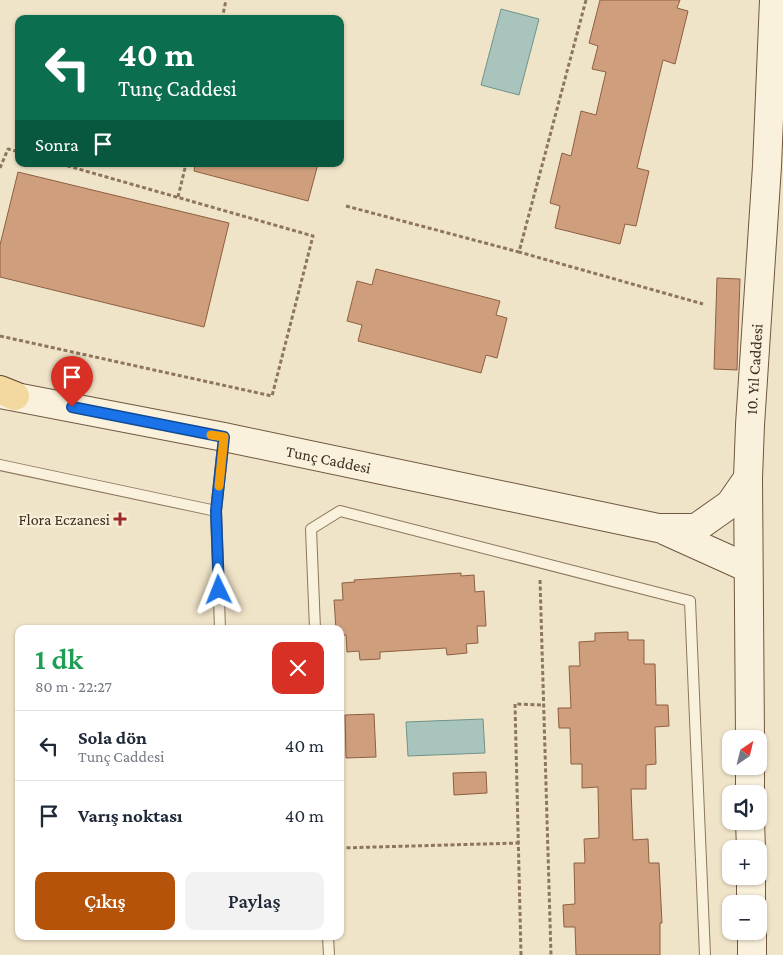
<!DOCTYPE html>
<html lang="tr">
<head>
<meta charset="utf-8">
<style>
	:root { --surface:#fff; --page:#f2f2f3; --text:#1f2937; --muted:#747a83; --line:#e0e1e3; --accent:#b45309 }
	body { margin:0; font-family:"Crimson Pro",serif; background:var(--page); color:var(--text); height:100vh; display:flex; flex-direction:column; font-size:19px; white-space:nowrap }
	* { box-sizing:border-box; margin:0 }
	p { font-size:16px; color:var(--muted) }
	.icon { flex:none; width:28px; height:28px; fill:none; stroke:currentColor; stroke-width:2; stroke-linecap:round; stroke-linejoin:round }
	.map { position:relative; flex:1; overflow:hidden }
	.side { position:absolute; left:15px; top:625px; width:329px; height:315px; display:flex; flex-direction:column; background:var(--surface); border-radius:10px; box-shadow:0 1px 4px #0004 }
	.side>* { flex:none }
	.guide { position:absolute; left:15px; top:15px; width:329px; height:152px; border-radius:10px; box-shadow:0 1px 4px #0004; background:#0b6e4f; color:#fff; overflow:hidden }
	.needle { width:32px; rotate:35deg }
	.buttons { position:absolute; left:722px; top:730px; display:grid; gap:10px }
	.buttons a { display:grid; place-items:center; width:45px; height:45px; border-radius:10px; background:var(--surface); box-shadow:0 1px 4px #0004; font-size:25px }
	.pin { position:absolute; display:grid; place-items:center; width:42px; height:42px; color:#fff; margin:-51px -21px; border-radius:50% 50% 50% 0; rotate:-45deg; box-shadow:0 0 5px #0007 }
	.pin .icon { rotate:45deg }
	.me { position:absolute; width:55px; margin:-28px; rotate:358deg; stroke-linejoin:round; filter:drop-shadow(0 0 4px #0008) }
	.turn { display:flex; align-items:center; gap:18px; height:105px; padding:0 20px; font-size:22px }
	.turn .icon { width:65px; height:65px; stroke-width:2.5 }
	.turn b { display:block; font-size:35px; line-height:42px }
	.then { display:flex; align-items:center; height:48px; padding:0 20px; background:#0003; gap:10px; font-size:19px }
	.round { display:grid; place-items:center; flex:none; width:52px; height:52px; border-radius:10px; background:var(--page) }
	.summary { display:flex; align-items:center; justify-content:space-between; height:85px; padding:0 20px }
	h1 { font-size:30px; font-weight:600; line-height:38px; color:#1e9e55 }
	.button { display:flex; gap:10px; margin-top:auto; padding:10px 20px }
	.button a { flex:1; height:58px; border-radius:10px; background:var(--accent); color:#fff; font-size:20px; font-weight:600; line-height:58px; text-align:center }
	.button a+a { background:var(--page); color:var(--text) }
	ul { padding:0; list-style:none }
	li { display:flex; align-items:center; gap:15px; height:70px; padding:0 20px; border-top:1px solid var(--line) }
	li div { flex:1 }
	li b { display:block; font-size:19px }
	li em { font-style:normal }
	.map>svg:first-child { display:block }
	.water { fill:#a9c4bc; stroke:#6f938a }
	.building { fill:#cf9f7d; stroke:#8d5f41 }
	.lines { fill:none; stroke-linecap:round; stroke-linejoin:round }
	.lane-casing { stroke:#8d765c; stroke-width:12 }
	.secondary-casing { stroke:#6f573f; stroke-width:30 }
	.primary-casing { stroke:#5b4430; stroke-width:30 }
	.path { stroke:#8d765c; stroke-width:3; stroke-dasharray:4 2.5; stroke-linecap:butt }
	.lane { stroke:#faf1dc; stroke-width:10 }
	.secondary { stroke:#faf1dc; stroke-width:28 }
	.primary { stroke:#f3d9a0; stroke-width:28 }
	.route-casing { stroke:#114b97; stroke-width:12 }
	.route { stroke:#1a73e8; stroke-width:9 }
	.slow { stroke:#f59e0b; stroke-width:9 }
	.poi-dot { fill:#9e2a2b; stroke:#f7eed8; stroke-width:2 }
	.labels { text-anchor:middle; stroke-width:4.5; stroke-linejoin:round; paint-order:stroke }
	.street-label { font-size:16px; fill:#3d2e20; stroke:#f7eed8 }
	.poi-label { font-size:16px; fill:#3d2e20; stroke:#f7eed8; text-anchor:end }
</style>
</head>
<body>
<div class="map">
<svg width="783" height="955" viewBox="0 0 783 955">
	<rect width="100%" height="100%" fill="#f0e4c8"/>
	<!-- water -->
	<g class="water">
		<polygon points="501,9 539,19 519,95 481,85"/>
		<polygon points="483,719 485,753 408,756 406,722"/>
	</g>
	<!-- building -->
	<g class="building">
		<polygon points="600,0 680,0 677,8 688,11 675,64 663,60 637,168 649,171 636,226 625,224 620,244 555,228 560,206 550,203 562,153 571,156 581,111 596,115 601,93 606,72 592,69 598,46 589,43"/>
		<polygon points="195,164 318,164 308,201 194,171"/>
		<polygon points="18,172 229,223 204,327 0,277 0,245"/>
		<polygon points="376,269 500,301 496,315 507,318 497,358 486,355 481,373 358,341 362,325 347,321 357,281 372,285"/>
		<polygon points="717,278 740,279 737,370 714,369"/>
		<polygon points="461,573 461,576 474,575 475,592 484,591 486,626 477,626 478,643 466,644 467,653 447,655 446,648 380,652 380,659 360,660 359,651 347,652 346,635 340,635 340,629 336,629 334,600 343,600 342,583 355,582 354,580"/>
		<polygon points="628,632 628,640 644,640 644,664 655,664 656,705 668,705 669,726 655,727 656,764 646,765 646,789 631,789 633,840 648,839 649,863 659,863 662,923 660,923 660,955 576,955 575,927 564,927 563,905 575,904 574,863 585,863 584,839 599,838 598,787 582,788 582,764 571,764 570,728 559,728 558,708 571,708 569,666 580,666 579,642 595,641 595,633"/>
		<polygon points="374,714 376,757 346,758 345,715"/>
		<polygon points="486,772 487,793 454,795 453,773"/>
	</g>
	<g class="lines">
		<!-- lane casing -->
		<g class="lane-casing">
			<g id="lane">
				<polyline points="0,465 216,511 220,629"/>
				<polyline points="216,511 224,437"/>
				<polyline points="315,629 311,529 340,511 690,601 705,955"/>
				<polyline points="328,936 329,955"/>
			</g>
		</g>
		<!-- secondary casing -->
		<g class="secondary-casing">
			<g id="secondary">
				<path id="s1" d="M0 394 224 437 658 528H696L730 504 748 478"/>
				<polyline points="666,531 748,568"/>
				<path id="s2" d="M750 739 748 478 750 425 767 166 774 0"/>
				<polyline points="750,766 750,794"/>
				<polyline points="750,821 751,849"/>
				<polyline points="751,876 751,904"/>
				<polyline points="752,931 752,955"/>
			</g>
		</g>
		<!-- primary casing -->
		<g class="primary-casing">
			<polyline id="primary" points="0,390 15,396"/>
		</g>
		<!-- path -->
		<g class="path">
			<polyline points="586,0 519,252 703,304"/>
			<polyline points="222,19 226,0"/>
			<polyline points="0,168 8,149 19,152"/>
			<polyline points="178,197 186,164"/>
			<polyline points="346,206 519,252"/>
			<polyline points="0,336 272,396 313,236 61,164"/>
			<polyline points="540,580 551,955"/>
			<polyline points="340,848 519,843"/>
			<polyline points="521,955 515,704 543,705"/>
		</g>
		<!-- lane -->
		<use href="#lane" class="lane"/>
		<!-- secondary -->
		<use href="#secondary" class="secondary"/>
		<!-- primary -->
		<use href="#primary" class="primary"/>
	</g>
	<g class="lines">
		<!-- route casing -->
		<g class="route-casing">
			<polyline id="route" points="72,407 224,437 216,511 219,590"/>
		</g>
		<!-- route -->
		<use href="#route" class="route"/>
		<!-- slow -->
		<polyline class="slow" points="211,435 224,437 219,486"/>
	</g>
	<!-- markers -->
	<path class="poi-dot" d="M117.5 511.5h5v5h5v5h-5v5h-5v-5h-5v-5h5z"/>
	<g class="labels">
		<!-- street labels -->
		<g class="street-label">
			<text dy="6" stroke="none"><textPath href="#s2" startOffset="370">10. Yıl Caddesi</textPath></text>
			<text dy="6" stroke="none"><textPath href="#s1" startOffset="335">Tunç Caddesi</textPath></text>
		</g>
		<!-- poi labels -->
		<g class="poi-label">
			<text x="110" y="525">Flora Eczanesi</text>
		</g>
	</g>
</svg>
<div class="buttons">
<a><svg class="needle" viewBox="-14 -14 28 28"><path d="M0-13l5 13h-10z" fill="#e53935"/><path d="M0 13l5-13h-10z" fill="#747a83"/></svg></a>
<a><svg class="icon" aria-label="sound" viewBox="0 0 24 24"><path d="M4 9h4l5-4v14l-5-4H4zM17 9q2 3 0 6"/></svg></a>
<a>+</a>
<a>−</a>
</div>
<div class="pin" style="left:72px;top:407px;background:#d93025"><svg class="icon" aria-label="arrive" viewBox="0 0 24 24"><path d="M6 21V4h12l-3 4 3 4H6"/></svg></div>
<svg class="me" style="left:219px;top:590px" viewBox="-20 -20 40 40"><path d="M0-17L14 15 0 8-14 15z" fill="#1a73e8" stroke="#fff" stroke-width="4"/></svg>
<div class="guide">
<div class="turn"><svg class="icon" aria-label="left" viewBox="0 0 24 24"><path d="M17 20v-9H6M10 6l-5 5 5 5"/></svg><div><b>40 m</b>Tunç Caddesi</div></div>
<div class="then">Sonra<svg class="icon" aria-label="arrive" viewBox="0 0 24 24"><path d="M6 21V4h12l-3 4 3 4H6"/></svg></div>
</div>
<section class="side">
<div class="summary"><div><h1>1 dk</h1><p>80 m · 22:27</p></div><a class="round" style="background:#d93025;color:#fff"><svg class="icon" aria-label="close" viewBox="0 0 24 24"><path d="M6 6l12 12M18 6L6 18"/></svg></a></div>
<ul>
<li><svg class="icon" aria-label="left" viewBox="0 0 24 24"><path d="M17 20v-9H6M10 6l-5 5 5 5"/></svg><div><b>Sola dön</b><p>Tunç Caddesi</p></div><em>40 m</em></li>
<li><svg class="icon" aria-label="arrive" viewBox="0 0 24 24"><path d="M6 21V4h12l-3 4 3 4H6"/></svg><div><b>Varış noktası</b></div><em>40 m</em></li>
</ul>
<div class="button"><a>Çıkış</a><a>Paylaş</a></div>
</section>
</div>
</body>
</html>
